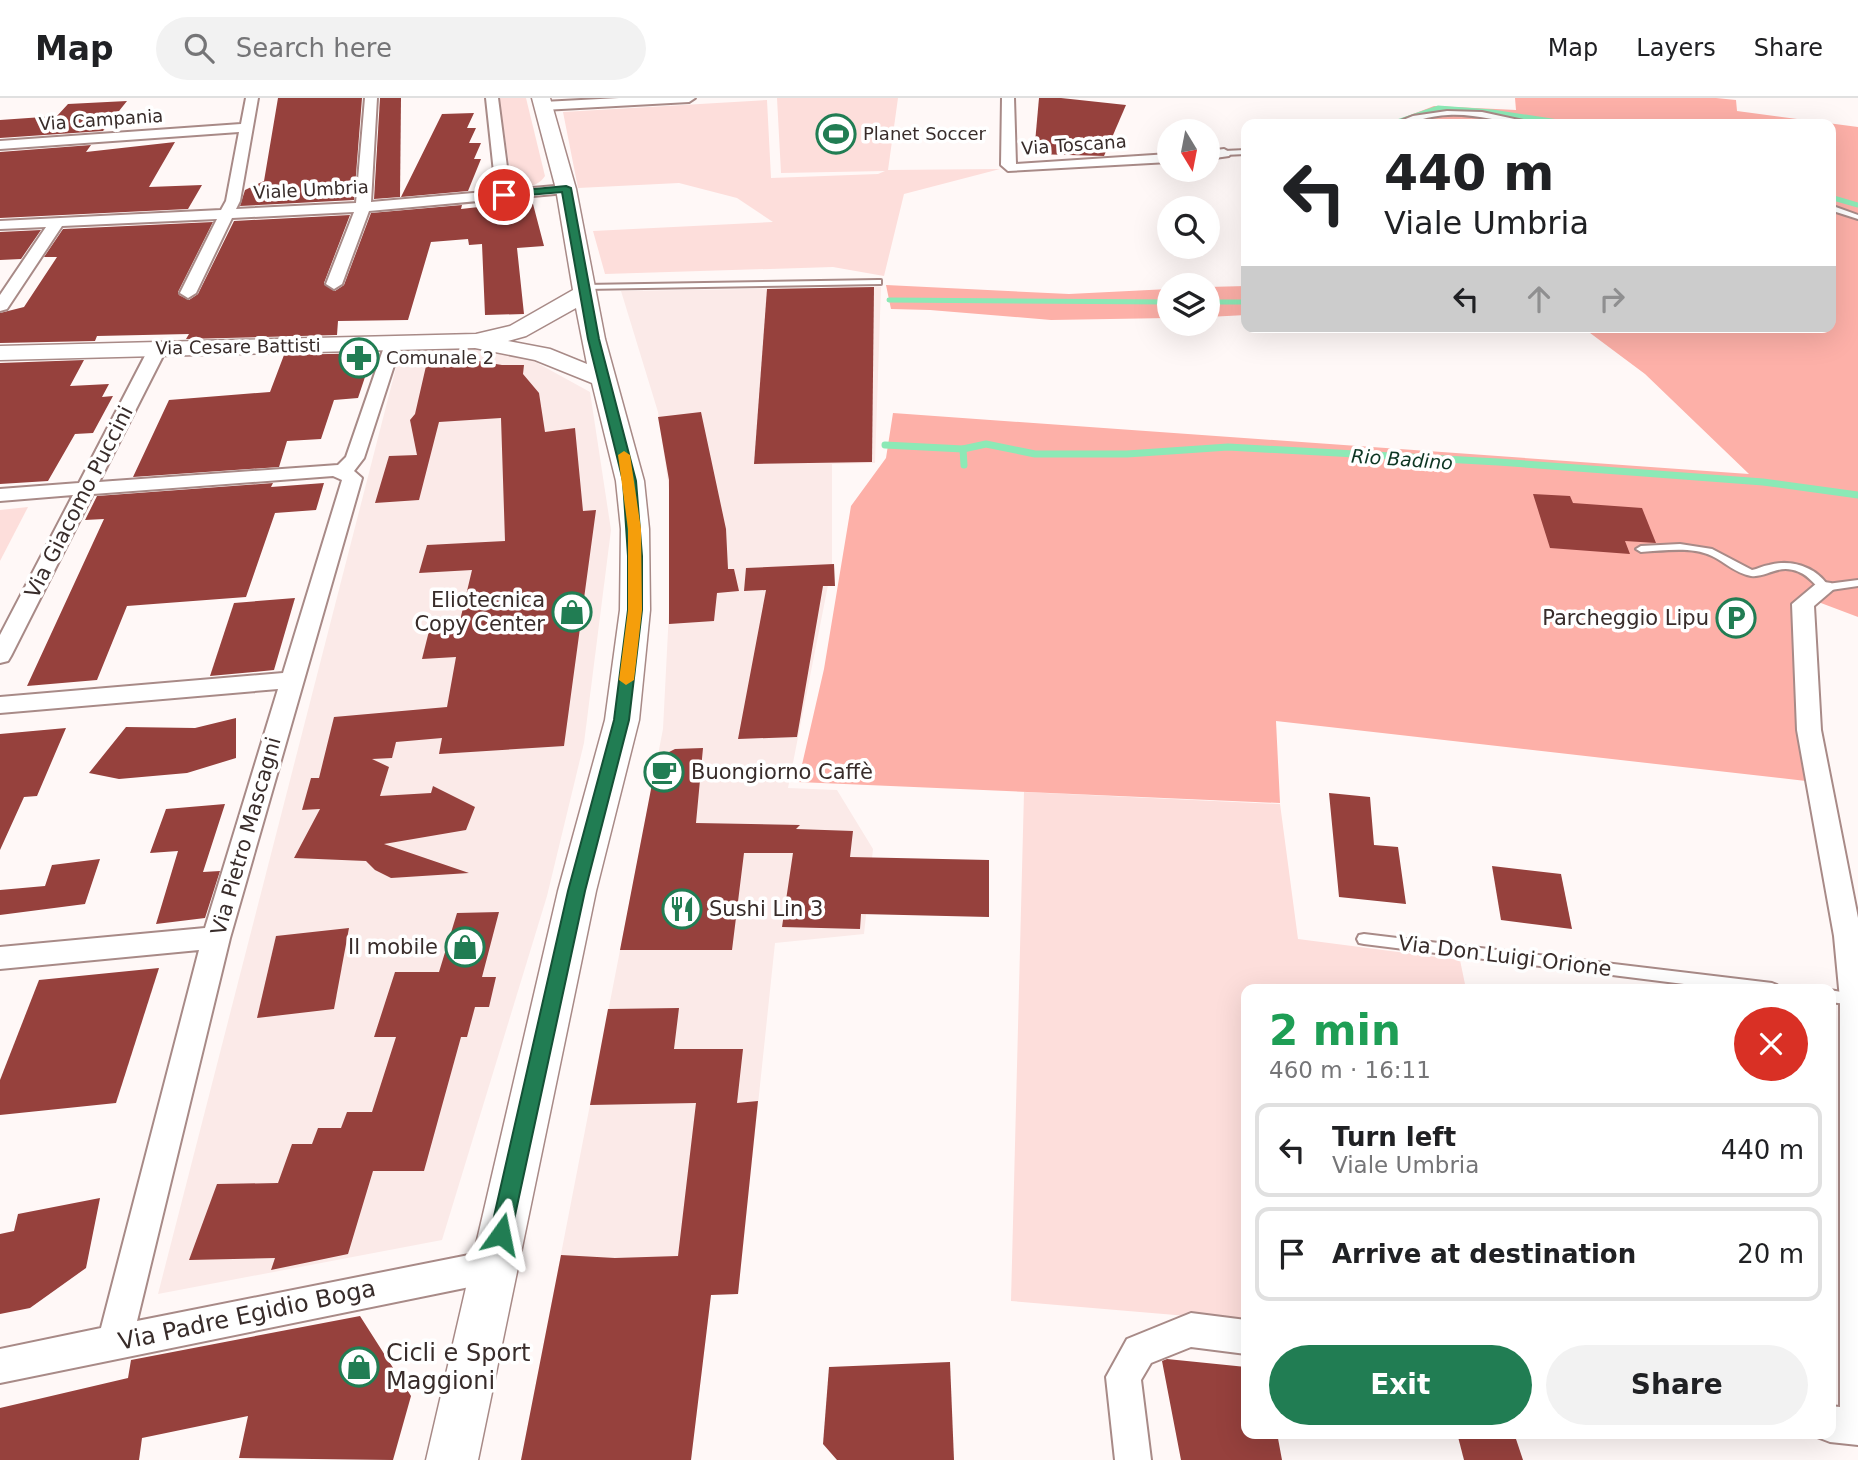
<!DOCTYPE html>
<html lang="en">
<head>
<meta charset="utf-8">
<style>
	:root { --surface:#fff; --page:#f2f2f2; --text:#202124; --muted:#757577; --line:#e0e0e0; --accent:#217d53 }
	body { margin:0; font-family:"DejaVu Sans",sans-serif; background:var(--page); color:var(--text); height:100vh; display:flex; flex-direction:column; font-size:26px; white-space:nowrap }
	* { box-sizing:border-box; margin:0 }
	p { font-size:23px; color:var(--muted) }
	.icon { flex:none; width:38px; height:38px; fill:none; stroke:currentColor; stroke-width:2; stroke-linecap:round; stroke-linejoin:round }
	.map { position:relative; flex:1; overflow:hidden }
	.sheet { position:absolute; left:1241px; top:886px; width:595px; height:455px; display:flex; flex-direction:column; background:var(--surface); border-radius:14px; box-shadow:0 7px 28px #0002 }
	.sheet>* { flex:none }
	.hud { position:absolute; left:1241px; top:21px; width:595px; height:214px; border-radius:14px; box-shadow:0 7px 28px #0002; background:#fff; color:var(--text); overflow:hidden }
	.needle { width:46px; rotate:170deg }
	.controls { position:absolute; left:1157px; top:21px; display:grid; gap:14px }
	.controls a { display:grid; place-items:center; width:63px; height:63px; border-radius:50%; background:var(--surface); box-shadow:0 7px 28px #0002; font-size:35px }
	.pin { position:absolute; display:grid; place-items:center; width:60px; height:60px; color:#fff; margin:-30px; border:4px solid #fff; border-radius:50%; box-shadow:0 2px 7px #0007 }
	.me { position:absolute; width:77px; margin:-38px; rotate:12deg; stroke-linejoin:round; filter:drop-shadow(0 0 5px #0008) }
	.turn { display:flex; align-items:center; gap:24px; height:147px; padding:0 28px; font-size:32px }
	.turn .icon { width:91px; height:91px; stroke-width:2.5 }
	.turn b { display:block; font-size:49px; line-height:60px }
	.lanes { display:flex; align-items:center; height:66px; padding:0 28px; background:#0003; justify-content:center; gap:35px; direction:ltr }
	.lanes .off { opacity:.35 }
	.round { display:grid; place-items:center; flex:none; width:74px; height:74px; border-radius:37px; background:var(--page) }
	.summary { display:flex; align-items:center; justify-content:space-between; height:119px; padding:0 28px }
	h1 { font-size:42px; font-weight:700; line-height:52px; color:#1e9e55 }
	.action { display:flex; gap:14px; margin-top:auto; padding:14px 28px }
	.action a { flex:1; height:80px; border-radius:42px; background:var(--accent); color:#fff; font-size:28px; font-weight:700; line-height:80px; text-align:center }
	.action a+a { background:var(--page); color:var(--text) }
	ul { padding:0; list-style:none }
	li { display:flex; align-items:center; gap:21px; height:94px; margin:0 14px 10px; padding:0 14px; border:4px solid var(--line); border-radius:14px }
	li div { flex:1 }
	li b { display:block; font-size:26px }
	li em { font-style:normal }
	header { display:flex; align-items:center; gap:42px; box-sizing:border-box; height:98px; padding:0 35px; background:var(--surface); border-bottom:2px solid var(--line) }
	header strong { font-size:33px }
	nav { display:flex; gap:38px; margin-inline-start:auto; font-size:24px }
	.search { width:490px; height:63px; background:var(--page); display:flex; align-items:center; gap:18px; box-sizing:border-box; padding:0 24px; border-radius:38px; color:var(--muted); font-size:26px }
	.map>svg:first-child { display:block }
	.built { fill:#fbeae8 }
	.green { fill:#fddedb }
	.forest { fill:#fdb0a8 }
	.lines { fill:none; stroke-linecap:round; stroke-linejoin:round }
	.stream-far1 { stroke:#8ce9b6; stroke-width:5 }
	.stream { stroke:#8ce9b6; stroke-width:7 }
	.building { fill:#96413d }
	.lane-casing { stroke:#a88a87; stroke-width:4 }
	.street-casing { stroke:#a88a87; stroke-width:4 }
	.secondary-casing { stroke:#a88a87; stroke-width:3 }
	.lane { fill:#fff; fill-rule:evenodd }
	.street { fill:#fff; fill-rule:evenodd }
	.secondary { fill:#fff; fill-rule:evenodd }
	.route { fill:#217d53; stroke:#155136; stroke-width:2 }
	.slow { fill:#f59e0b }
	.labels { text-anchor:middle; stroke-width:7; stroke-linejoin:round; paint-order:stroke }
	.far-street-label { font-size:18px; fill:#382c2a; stroke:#fff }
	.far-poi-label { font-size:18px; fill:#382c2a; stroke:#fff; text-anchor:start }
	.far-water-label { font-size:19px; font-style:italic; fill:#0d3623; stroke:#fff }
	.street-label { font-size:21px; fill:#382c2a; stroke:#fff }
	.poi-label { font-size:21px; fill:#382c2a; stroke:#fff; text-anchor:end }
	.near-street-label { font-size:24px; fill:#382c2a; stroke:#fff }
	.near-poi-label { font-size:24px; fill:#382c2a; stroke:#fff; text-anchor:start }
</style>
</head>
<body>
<header>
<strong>Map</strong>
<div class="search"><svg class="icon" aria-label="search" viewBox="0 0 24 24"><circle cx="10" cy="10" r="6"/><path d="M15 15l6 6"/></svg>Search here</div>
<nav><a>Map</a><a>Layers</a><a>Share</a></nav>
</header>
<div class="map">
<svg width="1858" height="1362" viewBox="0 0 1858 1362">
	<rect width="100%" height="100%" fill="#fff8f7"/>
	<!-- built -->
	<g class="built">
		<polygon points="881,189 875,365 832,366 832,467 788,690 837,692 873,751 864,836 775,845 738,1196 711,1197 691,1362 521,1362 663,631 671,474 669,392 658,314 621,193"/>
		<polygon points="475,250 530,261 590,294 611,432 584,645 547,798 442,1142 158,1196 400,254"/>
	</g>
	<!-- green -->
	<g class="green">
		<path d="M499 0H526L545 78C538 89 524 91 512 86Z"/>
		<polygon points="777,0 898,0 888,72 1000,71 904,96 884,178 833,169 605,176 593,133 773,124 737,100 679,85 578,90 563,14 767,2 771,80 878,76 885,73 781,75"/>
		<polygon points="28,409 0,463 0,412"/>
		<polygon points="1024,694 1280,706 1298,841 1460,862 1466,891 1246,891 1246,1223 1011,1203"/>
	</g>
	<!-- forest -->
	<g class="forest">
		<polygon points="1515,0 1716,0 1736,2 1737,13 1858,29 1858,519 1805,499 1803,539 1806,683 1276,623 1280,705 798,684 824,571 851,408 886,360 893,315 1749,376 1645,276 1582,229 1830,229 1830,26 1387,26 1434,8 1516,12"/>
		<polygon points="886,187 1069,196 1169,191 1169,220 1051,222 930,212 891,211"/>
		<polygon points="1246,188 1246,217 1208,219 1208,189"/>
	</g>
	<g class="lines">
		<!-- stream-far1 -->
		<g class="stream-far1">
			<polyline points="1391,26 1438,10 1492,14 1571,26"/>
			<polyline points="1830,99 1858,107"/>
			<polyline points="889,202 1169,204"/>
			<polyline points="1208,204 1246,204"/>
		</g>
		<!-- stream -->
		<g class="stream">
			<polyline points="885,347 963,351"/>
			<polyline points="964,367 963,351 986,346 1035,356 1127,356 1228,349 1498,364 1763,384 1858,397"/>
		</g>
	</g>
	<!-- building -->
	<g class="building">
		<polygon points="278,0 362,0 354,102 240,108 245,92 264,83"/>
		<polygon points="380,0 401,0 400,99 374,101"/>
		<polygon points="1039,0 1061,0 1126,7 1104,58 1034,56"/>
		<polygon points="127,3 103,33 0,40 0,22 57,18 68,6"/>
		<polygon points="474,15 467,30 476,30 469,45 481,45 474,61 481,61 468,93 401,99 442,16"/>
		<polygon points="175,44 149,89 202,87 188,111 0,120 0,54 91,47 86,54"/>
		<polygon points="523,104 533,106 544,148 517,150 524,216 485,217 482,146 469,147 468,141 431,144 408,222 338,223 337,237 186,241 189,236 97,238 95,243 0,245 0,215 24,209 57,159 44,159 63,131 213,124 178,194 179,197 189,202 198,196 234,123 350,117 324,185 335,193 344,187 371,115 462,107 461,111"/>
		<polygon points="41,132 21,161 0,162 0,134"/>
		<polygon points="874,189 872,364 754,366 767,191"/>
		<polygon points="373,255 358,300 334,302 321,341 287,343 279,369 133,379 169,302 270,294 284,257"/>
		<polygon points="429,255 502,267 524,267 523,276 539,295 545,334 575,330 583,413 596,412 564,648 439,656 442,640 396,644 392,660 372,661 389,669 380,698 431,695 433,688 475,709 466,732 384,746 469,775 391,780 375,772 366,763 294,760 320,711 302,712 311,680 319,680 334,619 447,609 456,559 422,561 429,533 458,531 472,472 419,475 427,447 505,443 501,320 439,324 419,402 375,405 389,358 417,357 410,322 415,316"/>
		<polygon points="84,262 70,288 109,286 102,299 113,298 93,335 75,336 48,383 0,386 0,265"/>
		<polygon points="701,314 726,431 728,471 734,471 739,493 717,495 714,523 669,526 669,382 658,319"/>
		<polygon points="273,385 271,389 324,385 316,412 275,415 246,499 127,508 97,582 27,588 104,421 85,422 97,398"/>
		<polygon points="1533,396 1570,398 1573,405 1642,410 1656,445 1625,443 1630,456 1550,450"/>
		<polygon points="834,466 835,488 823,488 797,639 738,641 766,492 744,493 746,470"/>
		<polygon points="295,500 274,572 210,578 234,505"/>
		<polygon points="236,620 236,660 187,675 119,681 89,675 126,629 195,630"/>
		<polygon points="66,630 37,698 24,699 0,752 0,636"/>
		<polygon points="703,650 696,725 800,727 796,731 853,733 850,759 989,762 989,819 861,816 860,831 782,829 793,755 744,755 732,852 620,852 657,660 675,651"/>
		<polygon points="1329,695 1370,699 1374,747 1398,749 1406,806 1339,799"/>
		<polygon points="225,706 203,774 220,773 205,820 156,826 178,753 150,755 166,711"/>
		<polygon points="100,761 85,806 0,817 0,792 45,788 52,767"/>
		<polygon points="1492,768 1561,776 1572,831 1501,822"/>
		<polygon points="499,814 482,879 496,879 489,909 475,909 467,939 461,939 424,1073 373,1073 348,1156 271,1172 275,1160 189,1162 217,1086 278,1085 292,1046 312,1046 318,1030 341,1030 347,1014 372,1014 396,939 374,939 395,874 439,874 457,815"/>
		<polygon points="349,830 334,911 257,920 276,838"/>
		<polygon points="159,870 116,1005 0,1017 0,982 39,882"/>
		<polygon points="679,910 674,951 743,951 737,1005 758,1003 738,1196 711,1197 691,1362 521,1362 561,1157 615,1160 678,1158 696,1005 590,1007 608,911"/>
		<polygon points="100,1100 86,1170 30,1210 0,1216 0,1136 14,1133 18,1116"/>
		<polygon points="360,1218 411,1298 393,1362 239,1360 248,1318 142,1340 139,1362 0,1362 0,1310 128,1280 131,1262"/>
		<polygon points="1167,1261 1246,1269 1246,1335 1277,1335 1282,1362 1181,1362 1162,1263"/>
		<polygon points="950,1264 954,1362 837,1362 823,1346 829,1269"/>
		<polygon points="1457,1335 1514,1335 1523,1362 1464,1362"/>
	</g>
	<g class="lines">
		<!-- lane casing -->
		<g class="lane-casing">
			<g id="lane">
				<path d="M1447 13 1482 14 1537 26C1508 27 1478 15 1448 17 1429 17 1410 27 1393 26L1413 18Z"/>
				<polygon points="1246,52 1246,56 1224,57 1221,55 1224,53"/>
				<polygon points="1830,107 1858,117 1858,121 1830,112"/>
				<polygon points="878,182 881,182 881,186 585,191 581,189 585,187"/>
				<path d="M1680 446 1712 451 1752 472C1758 471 1762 468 1769 467 1790 461 1814 468 1827 486L1858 482V488L1824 493C1815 489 1810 478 1799 474 1778 465 1767 480 1751 478 1735 475 1725 464 1712 458 1691 448 1663 453 1641 454L1636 451 1641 448Z"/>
				<polygon points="1364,836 1772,885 1777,887 1779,891 1724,891 1364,846 1359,845 1357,841 1359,837"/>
				<polygon points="1830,892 1858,897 1858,905 1854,907 1830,904"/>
			</g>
		</g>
		<!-- street casing -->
		<g class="street-casing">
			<g id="street">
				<polygon points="246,0 258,0 240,103 236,111 356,105 365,0 377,0 371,104 496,93 486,0 498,0 510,92 566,87 573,91 566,95 369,113 342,186 334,191 326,186 354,114 232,120 196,195 188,200 180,195 217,121 62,128 7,211 0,213 0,197 46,129 0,131 0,123 221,112 226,103 239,34 0,51 0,43 241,26"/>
				<polygon points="619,0 695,0 689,4 543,12 537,8 543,4"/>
				<polygon points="1002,0 1014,0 1016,66 1169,56 1169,64 1008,73 1001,67"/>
				<polygon points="1224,51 1231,55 1229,58 1208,61 1208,53"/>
				<polygon points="393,241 401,246 364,360 354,373 362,380 230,840 137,1223 494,1152 506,1157 510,1168 506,1179 494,1184 0,1285 0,1251 101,1230 199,852 0,871 0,849 205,830 278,591 0,615 0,599 283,575 342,382 333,378 93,396 11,558 8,563 0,565 0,537 73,397 0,403 0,391 79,385 149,250 158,245 167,250 99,384 338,367 346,359 385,246"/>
				<polygon points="1824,484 1831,485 1835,490 1814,508 1821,632 1858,820 1858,1347 1830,1344 1817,1339 1816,1335 1830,1335 1830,1308 1840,1309 1840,901 1834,838 1797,632 1792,506 1817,485"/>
				<polygon points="1191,1215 1246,1222 1246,1256 1191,1249 1151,1265 1141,1282 1151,1362 1115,1362 1106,1279 1127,1241"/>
			</g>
		</g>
		<!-- secondary casing -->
		<g class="secondary-casing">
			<path id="secondary" d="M532 0H550L576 91 605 241 644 383 649 431 650 512 639 622 596 793 478 1362H426L558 793 605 622 620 512 621 431 616 383 592 285 535 262 475 250 0 262V248L476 236 510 228 573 192 556 91ZM576 210 587 266 550 251 508 243 526 238Z"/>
		</g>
		<!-- lane -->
		<use href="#lane" class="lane"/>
		<!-- street -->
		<use href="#street" class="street"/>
		<!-- secondary -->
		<use href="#secondary" class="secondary"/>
	</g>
	<!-- route -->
	<polygon class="route" points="566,88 571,90 599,241 636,383 642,458 642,512 629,622 585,793 511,1136 508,1143 501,1146 493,1143 490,1136 568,793 614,622 628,512 628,458 623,383 588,241 562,94 504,99 499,97 504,94"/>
	<!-- slow -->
	<polygon class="slow" points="624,353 630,357 641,431 642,512 634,582 626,587 619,582 628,512 628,431 618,357"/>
	<!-- icons -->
	<defs>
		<g id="stadium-ring" transform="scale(2.0125)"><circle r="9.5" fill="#fff" stroke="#217d53" stroke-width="1.5"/><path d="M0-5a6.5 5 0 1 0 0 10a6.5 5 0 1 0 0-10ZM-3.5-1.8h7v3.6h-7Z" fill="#217d53"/></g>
		<g id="pharmacy-ring" transform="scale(2.0125)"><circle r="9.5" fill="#fff" stroke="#217d53" stroke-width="1.5"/><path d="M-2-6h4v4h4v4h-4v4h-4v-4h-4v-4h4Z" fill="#217d53"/></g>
		<g id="shop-ring" transform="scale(2.0125)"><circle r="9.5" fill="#fff" stroke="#217d53" stroke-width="1.5"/><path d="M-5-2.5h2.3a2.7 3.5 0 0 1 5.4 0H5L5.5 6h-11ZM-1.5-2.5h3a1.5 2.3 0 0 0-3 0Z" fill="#217d53"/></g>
		<g id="parking-ring" transform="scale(2.0125)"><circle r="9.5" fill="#fff" stroke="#217d53" stroke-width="1.5"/><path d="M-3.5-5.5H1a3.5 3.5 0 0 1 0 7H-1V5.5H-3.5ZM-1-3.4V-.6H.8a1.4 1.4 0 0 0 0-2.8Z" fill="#217d53"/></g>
		<g id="cafe-ring" transform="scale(2.0125)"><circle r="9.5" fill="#fff" stroke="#217d53" stroke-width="1.5"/><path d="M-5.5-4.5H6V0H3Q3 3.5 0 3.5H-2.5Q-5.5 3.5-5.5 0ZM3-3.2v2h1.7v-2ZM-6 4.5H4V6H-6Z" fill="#217d53"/></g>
		<g id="restaurant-ring" transform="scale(2.0125)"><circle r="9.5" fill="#fff" stroke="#217d53" stroke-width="1.5"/><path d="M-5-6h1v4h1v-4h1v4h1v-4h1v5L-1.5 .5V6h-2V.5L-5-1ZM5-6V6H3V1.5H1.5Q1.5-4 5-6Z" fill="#217d53"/></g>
	</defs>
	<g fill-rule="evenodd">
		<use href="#stadium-ring" x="836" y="36"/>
		<use href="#pharmacy-ring" x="359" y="260"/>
		<use href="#shop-ring" x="572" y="514"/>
		<use href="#parking-ring" x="1736" y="520"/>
		<use href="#cafe-ring" x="664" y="674"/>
		<use href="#restaurant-ring" x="682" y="811"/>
		<use href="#shop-ring" x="465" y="849"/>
		<use href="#shop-ring" x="359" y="1269"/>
	</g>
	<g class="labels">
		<!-- far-street labels -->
		<g class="far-street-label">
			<text transform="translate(101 22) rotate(-4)" y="6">Via Campania</text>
			<text transform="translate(1074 47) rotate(-4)" y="6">Via Toscana</text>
			<text transform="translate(311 92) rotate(-3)" y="6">Viale Umbria</text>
			<text transform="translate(238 249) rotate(-1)" y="6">Via Cesare Battisti</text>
		</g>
		<!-- far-poi labels -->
		<g class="far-poi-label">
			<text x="863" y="42">Planet Soccer</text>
			<text x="386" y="266">Comunale 2</text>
		</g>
		<!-- far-water labels -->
		<g class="far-water-label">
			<text transform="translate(1402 361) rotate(4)" y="7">Rio Badino</text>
		</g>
		<!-- street labels -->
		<g class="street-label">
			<text transform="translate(79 404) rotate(-63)" y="7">Via Giacomo Puccini</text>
			<text transform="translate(246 738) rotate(-74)" y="7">Via Pietro Mascagni</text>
			<text transform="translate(1505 858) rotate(7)" y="7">Via Don Luigi Orione</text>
		</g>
		<!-- poi labels -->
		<g class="poi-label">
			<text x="545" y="509">Eliotecnica<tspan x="545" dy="24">Copy Center</tspan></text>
			<text x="1709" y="527">Parcheggio Lipu</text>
			<text x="691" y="681" text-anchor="start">Buongiorno Caffè</text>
			<text x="709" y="818" text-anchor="start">Sushi Lin 3</text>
			<text x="438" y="856">Il mobile</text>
		</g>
		<!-- near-street labels -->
		<g class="near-street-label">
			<text transform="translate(247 1217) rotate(-12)" y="8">Via Padre Egidio Boga</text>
		</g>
		<!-- near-poi labels -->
		<g class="near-poi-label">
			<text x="386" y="1263">Cicli e Sport<tspan x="386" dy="28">Maggioni</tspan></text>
		</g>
	</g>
</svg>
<div class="controls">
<a><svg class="needle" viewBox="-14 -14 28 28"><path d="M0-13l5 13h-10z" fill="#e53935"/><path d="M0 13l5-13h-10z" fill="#757577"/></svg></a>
<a><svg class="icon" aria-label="search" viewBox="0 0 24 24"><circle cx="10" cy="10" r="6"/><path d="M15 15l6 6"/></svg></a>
<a><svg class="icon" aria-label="layers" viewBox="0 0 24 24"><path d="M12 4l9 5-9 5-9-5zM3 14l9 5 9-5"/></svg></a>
</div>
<div class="pin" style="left:504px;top:97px;background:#d93025"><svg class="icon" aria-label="arrive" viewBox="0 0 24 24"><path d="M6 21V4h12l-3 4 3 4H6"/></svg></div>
<svg class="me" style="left:501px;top:1136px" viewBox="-20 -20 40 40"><path d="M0-17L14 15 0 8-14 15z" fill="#217d53" stroke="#fff" stroke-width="4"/></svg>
<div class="hud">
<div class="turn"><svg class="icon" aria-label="left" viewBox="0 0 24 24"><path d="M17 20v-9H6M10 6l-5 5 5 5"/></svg><div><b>440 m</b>Viale Umbria</div></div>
<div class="lanes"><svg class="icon" aria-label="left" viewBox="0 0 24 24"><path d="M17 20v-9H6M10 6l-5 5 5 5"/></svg><svg class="icon off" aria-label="ahead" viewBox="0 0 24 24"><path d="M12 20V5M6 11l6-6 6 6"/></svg><svg class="icon off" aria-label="right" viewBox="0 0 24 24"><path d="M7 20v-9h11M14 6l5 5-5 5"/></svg></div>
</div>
<section class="sheet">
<div class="summary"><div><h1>2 min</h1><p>460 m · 16:11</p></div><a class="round" style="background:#d93025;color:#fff"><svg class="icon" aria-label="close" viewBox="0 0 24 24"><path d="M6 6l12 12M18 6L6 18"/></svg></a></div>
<ul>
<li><svg class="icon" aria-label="left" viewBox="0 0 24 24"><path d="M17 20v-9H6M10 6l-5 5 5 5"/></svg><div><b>Turn left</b><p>Viale Umbria</p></div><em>440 m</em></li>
<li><svg class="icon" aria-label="arrive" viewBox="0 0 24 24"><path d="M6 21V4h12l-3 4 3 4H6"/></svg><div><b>Arrive at destination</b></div><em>20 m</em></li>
</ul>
<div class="action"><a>Exit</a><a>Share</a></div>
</section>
</div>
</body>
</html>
